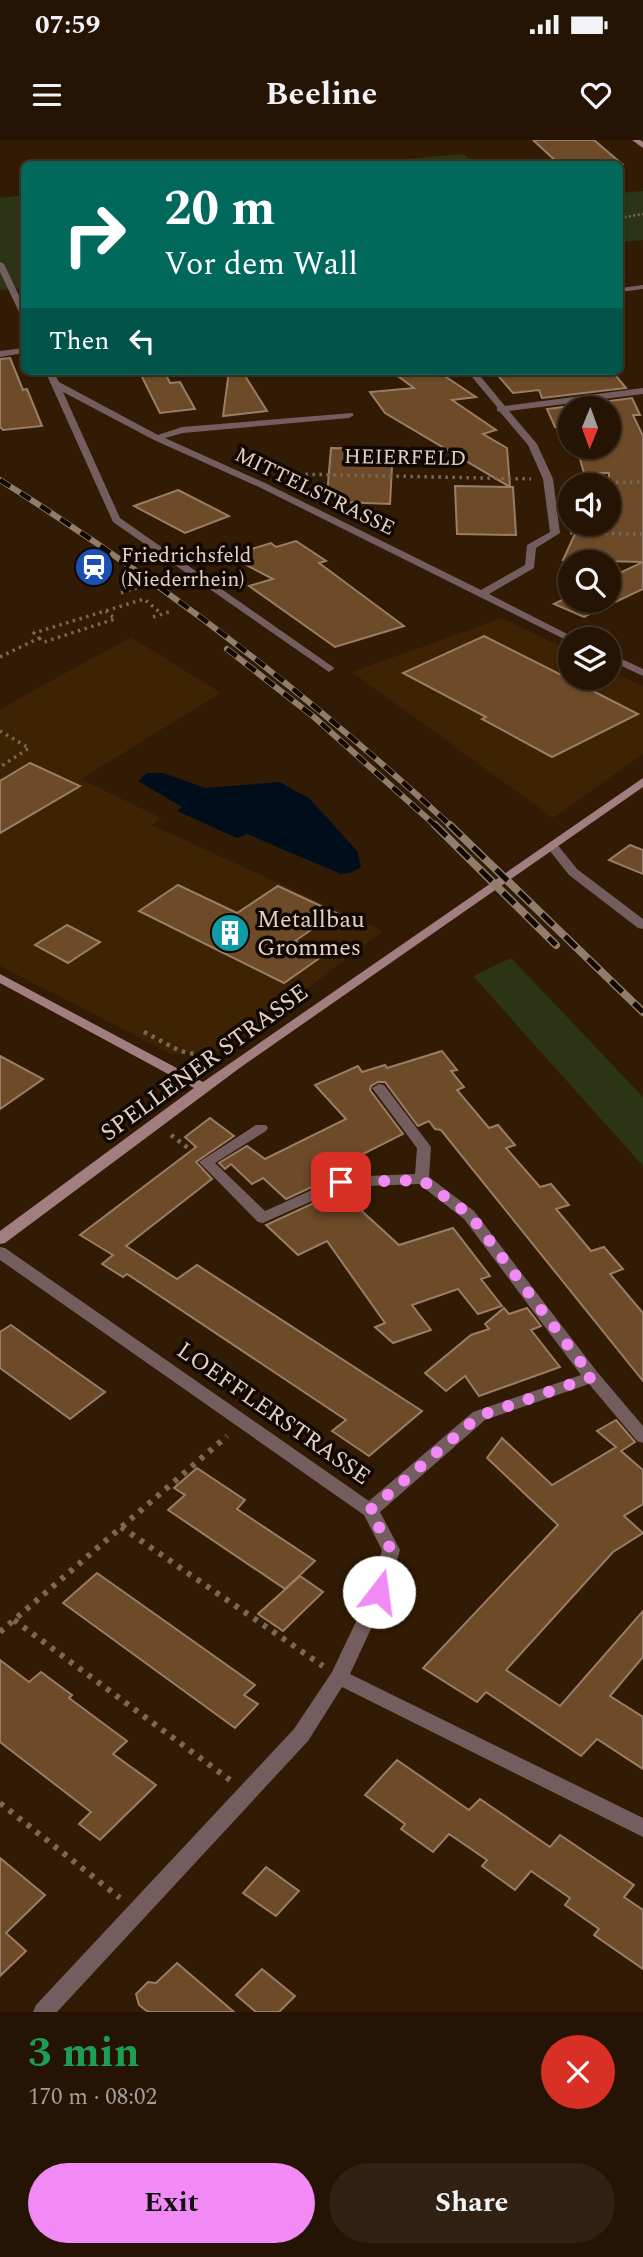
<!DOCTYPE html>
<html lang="en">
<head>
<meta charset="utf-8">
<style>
	:root { --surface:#251403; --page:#312112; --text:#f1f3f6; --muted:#a39e9a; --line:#423325; --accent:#f18af5 }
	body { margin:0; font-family:Spectral,serif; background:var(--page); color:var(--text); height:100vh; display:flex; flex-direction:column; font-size:26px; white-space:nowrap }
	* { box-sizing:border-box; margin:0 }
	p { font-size:23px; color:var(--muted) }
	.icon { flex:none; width:38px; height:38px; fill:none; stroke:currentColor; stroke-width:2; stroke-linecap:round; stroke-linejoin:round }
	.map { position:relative; height:1872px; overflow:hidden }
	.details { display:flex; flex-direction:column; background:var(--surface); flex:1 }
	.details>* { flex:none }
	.top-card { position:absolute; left:21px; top:21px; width:602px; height:214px; border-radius:10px; box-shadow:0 2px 5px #0004,0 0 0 2px var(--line); background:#00695c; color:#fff; overflow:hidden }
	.needle { width:46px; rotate:181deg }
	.fabs { position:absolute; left:558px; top:256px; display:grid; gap:14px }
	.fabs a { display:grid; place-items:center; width:63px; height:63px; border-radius:50%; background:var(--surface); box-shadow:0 2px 5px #0004,0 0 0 2px var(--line); font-size:35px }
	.pin { position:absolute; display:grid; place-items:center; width:60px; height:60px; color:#fff; margin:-30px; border-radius:14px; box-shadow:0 4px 10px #0006 }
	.me { position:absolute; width:77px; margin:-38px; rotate:15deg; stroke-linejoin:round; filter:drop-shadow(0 0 5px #0008) }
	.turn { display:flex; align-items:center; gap:24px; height:147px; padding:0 28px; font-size:32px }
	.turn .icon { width:91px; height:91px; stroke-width:2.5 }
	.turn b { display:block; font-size:49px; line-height:60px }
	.then { display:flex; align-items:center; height:66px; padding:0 28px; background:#0003; gap:14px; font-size:26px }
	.round { display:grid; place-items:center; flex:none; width:74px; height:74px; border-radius:37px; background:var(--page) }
	.headline { display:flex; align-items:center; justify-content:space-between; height:119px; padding:0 28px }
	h1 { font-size:42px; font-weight:700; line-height:52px; color:#1e9e55 }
	.action { display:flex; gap:14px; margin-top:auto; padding:14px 28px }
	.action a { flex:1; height:80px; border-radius:42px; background:var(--accent); color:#111; font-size:28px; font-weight:700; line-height:80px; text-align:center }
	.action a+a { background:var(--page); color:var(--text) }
	.status { display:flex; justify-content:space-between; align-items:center; height:49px; padding:0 35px; background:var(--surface); direction:ltr }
	.status svg { height:19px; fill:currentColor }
	header { display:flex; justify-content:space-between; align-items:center; height:91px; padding:0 28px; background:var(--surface); font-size:32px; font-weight:700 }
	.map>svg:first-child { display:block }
	.built { fill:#3d2203 }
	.green { fill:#2b3515 }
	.water { fill:#000e1b }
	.building { fill:#6d4a28; stroke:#997d64; stroke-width:2; fill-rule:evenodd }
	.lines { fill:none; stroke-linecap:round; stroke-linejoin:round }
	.path-far3 { stroke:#7a6754; stroke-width:2.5; stroke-dasharray:2 2.5; stroke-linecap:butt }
	.path-far2 { stroke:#7a6754; stroke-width:3.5; stroke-dasharray:2.5 4.5; stroke-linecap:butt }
	.path-far1 { stroke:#7a6754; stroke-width:4.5; stroke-dasharray:3.5 5; stroke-linecap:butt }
	.path { stroke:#7a6754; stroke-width:6; stroke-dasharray:4.5 7; stroke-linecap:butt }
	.lane { fill:#745d5e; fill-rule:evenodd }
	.street { fill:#745d5e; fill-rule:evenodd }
	.secondary { fill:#a37e80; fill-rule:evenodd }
	.rail-far1-casing { stroke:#907d6c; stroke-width:6 }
	.rail-casing { stroke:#907d6c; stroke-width:8 }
	.rail-far1 { stroke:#120802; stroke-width:4.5; stroke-dasharray:12; stroke-linecap:butt }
	.rail { stroke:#120802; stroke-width:5; stroke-dasharray:16; stroke-linecap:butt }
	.route { stroke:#f18af5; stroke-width:12; stroke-dasharray:0 21.6 }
	.labels { text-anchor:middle; stroke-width:7; stroke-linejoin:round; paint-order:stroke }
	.far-street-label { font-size:21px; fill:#e1d2c5; stroke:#120802 }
	.far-poi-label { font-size:21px; fill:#e1d2c5; stroke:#120802; text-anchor:start }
	.poi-label { font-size:24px; fill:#e1d2c5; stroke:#120802; text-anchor:start }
	.street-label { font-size:24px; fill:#e1d2c5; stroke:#120802 }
</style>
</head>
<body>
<div class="status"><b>07:59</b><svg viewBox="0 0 49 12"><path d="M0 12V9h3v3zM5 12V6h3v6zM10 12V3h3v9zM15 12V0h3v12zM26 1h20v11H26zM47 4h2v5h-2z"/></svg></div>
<header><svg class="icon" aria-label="menu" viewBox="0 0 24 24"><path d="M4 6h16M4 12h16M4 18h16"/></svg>Beeline<svg class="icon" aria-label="heart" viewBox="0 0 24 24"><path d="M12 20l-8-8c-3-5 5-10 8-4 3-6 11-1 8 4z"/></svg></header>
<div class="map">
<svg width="643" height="1872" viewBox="0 0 643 1872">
	<rect width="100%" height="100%" fill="#311b04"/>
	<!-- built -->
	<g class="built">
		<polygon points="502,478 570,511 570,537 609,537 609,530 643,546 643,614 553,678 352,532"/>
		<polygon points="131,497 221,553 81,639 161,678 152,685 383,791 225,911 171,914 0,826 0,569"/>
	</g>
	<!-- green -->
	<g class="green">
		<polygon points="464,14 474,24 349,24"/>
		<polygon points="643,51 643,100 620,102 620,53"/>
		<polygon points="24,55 24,148 0,150 0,58"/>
		<polygon points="511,818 643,957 643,1026 473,836"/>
	</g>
	<!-- water -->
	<polygon class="water" points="147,633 163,633 205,648 280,642 310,659 357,711 361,727 350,733 341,734 247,694 237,698 177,671 182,667 138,641"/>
	<!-- building -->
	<g class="building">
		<polygon points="533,0 594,0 622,24 589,24 586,22 559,24"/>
		<polygon points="10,218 23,250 27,249 42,286 3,290 0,287 0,219"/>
		<polygon points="139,231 164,231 170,243 180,242 195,269 160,273"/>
		<polygon points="229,231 242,231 267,271 223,276"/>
		<polygon points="428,231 437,231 476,257 452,260 496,290 483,294 507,308 510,347 385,273 370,252 414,248 399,237"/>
		<polygon points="494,231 612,231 626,248 542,258 539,250 513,253"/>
		<path d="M632 258 640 275H633L643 296V422L563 420 580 383H609V333H584L577 309H568L563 290 555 287 547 269ZM570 268H609V306H570Z"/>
		<polygon points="331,308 393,309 390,364 342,362 342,356 327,355"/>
		<polygon points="455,346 513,347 516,395 457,394"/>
		<polygon points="178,350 229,376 185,393 134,366"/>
		<polygon points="296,401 326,421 319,423 404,486 335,507 249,446 273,439 229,416 271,403 276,407"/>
		<polygon points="643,422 643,449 584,477 554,464 570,456 570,460 609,460 609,438"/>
		<polygon points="484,496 591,550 638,574 552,617 482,579 486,577 403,533"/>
		<polygon points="30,623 80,646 0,693 0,641"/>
		<polygon points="630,705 643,710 643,734 609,720"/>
		<polygon points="178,745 237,773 278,746 336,773 295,801 324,815 284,843 139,771"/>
		<polygon points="67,785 100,802 68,823 35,805"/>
		<polygon points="442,911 457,930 451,931 464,947 457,950 489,988 498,985 515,1005 506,1008 540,1047 551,1044 569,1065 556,1069 591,1111 604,1107 623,1129 610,1134 643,1173 643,1241 441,990 435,989 429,981 418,986 385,942 378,942 371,946 370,950 403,994 321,1035 327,1040 286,1059 263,1038 252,1044 231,1024 225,1029 219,1023 247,1006 265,1019 346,979 315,945 358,926 362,932 385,925 387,928"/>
		<polygon points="0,916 43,939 0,969"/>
		<polygon points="210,978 234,996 196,1022 212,1039 126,1106 177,1139 197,1125 422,1271 369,1316 332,1291 346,1280 127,1134 123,1137 102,1124 113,1115 80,1095 196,1007 185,997"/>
		<polygon points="340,1051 399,1105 453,1088 490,1136 481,1139 502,1166 478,1174 458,1149 412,1165 431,1190 393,1203 375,1187 385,1183 327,1101 298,1115 266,1085"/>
		<polygon points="504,1168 509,1174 527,1168 541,1186 531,1190 560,1227 479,1256 465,1236 446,1251 425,1233 471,1195 489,1189 485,1184"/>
		<polygon points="11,1185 57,1218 105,1252 70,1279 0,1228 0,1192"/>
		<polygon points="616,1280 635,1302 621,1311 643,1330 643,1364 624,1376 643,1393 613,1412 506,1530 560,1566 643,1471 643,1517 610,1556 643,1577 643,1629 597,1599 581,1616 486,1552 477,1562 423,1528 558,1385 487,1318 502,1298 552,1345 616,1307 597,1291"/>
		<polygon points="197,1328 245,1360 237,1369 315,1421 285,1449 168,1370 185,1355 174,1348"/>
		<polygon points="97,1433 255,1545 244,1555 258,1564 235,1588 63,1463"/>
		<polygon points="300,1436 323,1452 283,1491 258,1474"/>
		<polygon points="0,1520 29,1542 41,1532 72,1555 69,1558 127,1601 113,1614 156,1645 100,1700 79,1684 91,1672 0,1602"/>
		<polygon points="397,1620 469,1670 480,1659 550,1707 560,1695 634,1745 624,1757 643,1770 643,1829 594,1795 599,1789 565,1765 570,1758 531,1731 515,1750 482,1726 487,1720 449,1694 433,1712 401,1689 405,1684 365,1655"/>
		<polygon points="0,1718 45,1755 6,1793 26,1811 0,1836"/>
		<polygon points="266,1727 299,1751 276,1776 243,1753"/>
		<polygon points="177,1823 234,1872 148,1872 139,1865 136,1854 148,1842 156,1843"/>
		<polygon points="262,1829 295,1856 279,1872 256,1872 236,1855"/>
	</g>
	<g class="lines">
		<!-- path-far3 -->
		<polyline class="path-far3" points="620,78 643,74"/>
		<!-- path-far2 -->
		<g class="path-far2">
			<polyline points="285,337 293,334 531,339"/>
			<polyline points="567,343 643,342"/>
			<polyline points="570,393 643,394"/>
			<polyline points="121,453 139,447"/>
			<polyline points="153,477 172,471"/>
			<polyline points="39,498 44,502 115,479 106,471"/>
			<polyline points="0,517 39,498 34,493 144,459 162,474"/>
			<polyline points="0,591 29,608 0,627"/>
		</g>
		<!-- path-far1 -->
		<g class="path-far1">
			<polyline points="144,892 180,911 213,918"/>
			<polyline points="171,995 192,1011"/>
		</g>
		<!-- path -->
		<g class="path">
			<polyline points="121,1387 323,1526"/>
			<polyline points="14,1480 230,1640"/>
			<polyline points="0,1492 227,1296"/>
			<polyline points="0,1663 120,1758"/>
		</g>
		<!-- lane -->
		<polygon class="lane" points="24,208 24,213 0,217 0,211"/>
		<!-- street -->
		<g class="street">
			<polygon points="0,122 4,124 24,166 24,176 20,174 0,132"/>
			<polygon points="643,145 643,149 620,152 620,148"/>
			<polygon points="45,231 53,231 59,242 158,295 182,287 352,273 354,275 349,278 183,293 165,298 265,343 481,450 525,425 527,405 550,392 543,339 528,305 500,272 497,271 497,267 467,231 476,231 505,266 643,248 643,254 509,271 537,304 553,339 560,393 536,408 534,428 489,454 577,499 570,499 570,502 259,347 154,300 63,252 120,378 333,527 334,529 329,532 113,382"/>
			<polygon points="609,513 643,529 643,536 609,520"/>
			<polygon points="552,702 556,703 577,729 643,779 643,789 638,788 569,735 546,706"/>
			<polygon points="379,944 384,945 431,1007 429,1037 474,1071 598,1233 643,1286 643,1303 637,1301 589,1244 485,1280 380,1372 400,1410 388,1452 350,1534 643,1678 643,1697 342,1547 308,1601 57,1872 33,1872 36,1865 294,1589 332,1532 370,1452 382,1410 364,1375 0,1120 0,1107 5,1108 369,1361 473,1272 581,1235 464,1079 419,1044 343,1047 263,1083 258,1082 199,1022 256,985 266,985 268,988 266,991 215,1023 265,1071 341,1037 415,1034 417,1008 372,948"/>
		</g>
		<!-- secondary -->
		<g class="secondary">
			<polygon points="632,0 640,0 643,2 643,8"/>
			<polygon points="643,638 643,647 241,927 5,1103 0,1104 0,1091 194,948 0,843 0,834 203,942"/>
		</g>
		<!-- rail-far1 casing -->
		<g class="rail-far1-casing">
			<g id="rail-far1">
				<path d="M0 340C164 443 310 555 452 687"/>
				<polyline points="227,509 314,577 437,687"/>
			</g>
		</g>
		<!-- rail casing -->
		<g class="rail-casing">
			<g id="rail">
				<polyline points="435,685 556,805"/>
				<polyline points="450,685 643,872"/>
			</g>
		</g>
		<!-- rail-far1 -->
		<use href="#rail-far1" class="rail-far1"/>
		<!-- rail -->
		<use href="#rail" class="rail"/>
	</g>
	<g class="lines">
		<!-- route -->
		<polyline class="route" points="341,1042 422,1040 470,1075 592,1237 479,1276 370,1370 391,1410 379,1452"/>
	</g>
	<!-- icons -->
	<defs>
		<g id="station-disc" transform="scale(2.0125)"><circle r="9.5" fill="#1a4fb4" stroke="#120802"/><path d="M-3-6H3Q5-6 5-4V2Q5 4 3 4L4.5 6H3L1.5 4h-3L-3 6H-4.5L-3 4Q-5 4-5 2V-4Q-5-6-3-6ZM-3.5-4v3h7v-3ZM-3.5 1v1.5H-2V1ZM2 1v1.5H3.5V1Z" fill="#fff"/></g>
		<g id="building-disc" transform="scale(2.0125)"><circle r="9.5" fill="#0f9aa8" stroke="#120802"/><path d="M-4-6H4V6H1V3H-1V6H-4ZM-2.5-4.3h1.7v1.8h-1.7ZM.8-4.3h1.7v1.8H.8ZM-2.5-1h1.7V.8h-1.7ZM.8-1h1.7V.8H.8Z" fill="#fff"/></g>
	</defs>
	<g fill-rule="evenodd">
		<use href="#station-disc" x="94" y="427"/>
		<use href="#building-disc" x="230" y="793"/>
	</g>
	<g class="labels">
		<!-- far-street labels -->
		<g class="far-street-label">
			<text transform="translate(405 317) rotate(1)" y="7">HEIERFELD</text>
			<text transform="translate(315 351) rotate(26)" y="7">MITTELSTRASSE</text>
		</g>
		<!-- far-poi labels -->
		<g class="far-poi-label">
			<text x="121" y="422">Friedrichsfeld<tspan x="121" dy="24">(Niederrhein)</tspan></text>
		</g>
		<!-- poi labels -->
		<g class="poi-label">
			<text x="257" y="787">Metallbau<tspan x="257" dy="28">Grommes</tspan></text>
		</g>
		<!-- street labels -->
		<g class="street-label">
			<text transform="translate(204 922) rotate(-36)" y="8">SPELLENER STRASSE</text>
			<text transform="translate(274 1273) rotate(35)" y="8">LOEFFLERSTRASSE</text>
		</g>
	</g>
</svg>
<div class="fabs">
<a><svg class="needle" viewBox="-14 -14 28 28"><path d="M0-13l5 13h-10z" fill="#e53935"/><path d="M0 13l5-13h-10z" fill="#a39e9a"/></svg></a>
<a><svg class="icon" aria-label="sound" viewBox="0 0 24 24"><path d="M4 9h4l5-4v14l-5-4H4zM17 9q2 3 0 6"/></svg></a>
<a><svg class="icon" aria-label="search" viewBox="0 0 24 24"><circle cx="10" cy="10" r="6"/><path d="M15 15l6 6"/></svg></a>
<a><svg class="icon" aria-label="layers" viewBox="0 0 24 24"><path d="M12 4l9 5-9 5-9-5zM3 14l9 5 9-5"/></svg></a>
</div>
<div class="pin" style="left:341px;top:1042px;background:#d93025"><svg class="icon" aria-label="arrive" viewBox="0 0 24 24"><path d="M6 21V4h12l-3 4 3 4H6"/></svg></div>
<svg class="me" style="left:379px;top:1452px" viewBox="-20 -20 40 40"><circle r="19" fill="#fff"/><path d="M0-13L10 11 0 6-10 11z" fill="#f18af5"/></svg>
<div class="top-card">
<div class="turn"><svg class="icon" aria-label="right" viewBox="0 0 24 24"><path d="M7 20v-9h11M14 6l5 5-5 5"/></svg><div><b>20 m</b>Vor dem Wall</div></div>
<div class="then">Then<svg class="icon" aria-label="left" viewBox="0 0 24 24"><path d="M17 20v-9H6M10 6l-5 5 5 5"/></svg></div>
</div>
</div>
<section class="details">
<div class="headline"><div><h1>3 min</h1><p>170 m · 08:02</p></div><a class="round" style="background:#d93025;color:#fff"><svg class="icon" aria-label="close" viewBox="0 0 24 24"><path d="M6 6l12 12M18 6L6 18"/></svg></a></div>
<div class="action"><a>Exit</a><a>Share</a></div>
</section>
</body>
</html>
